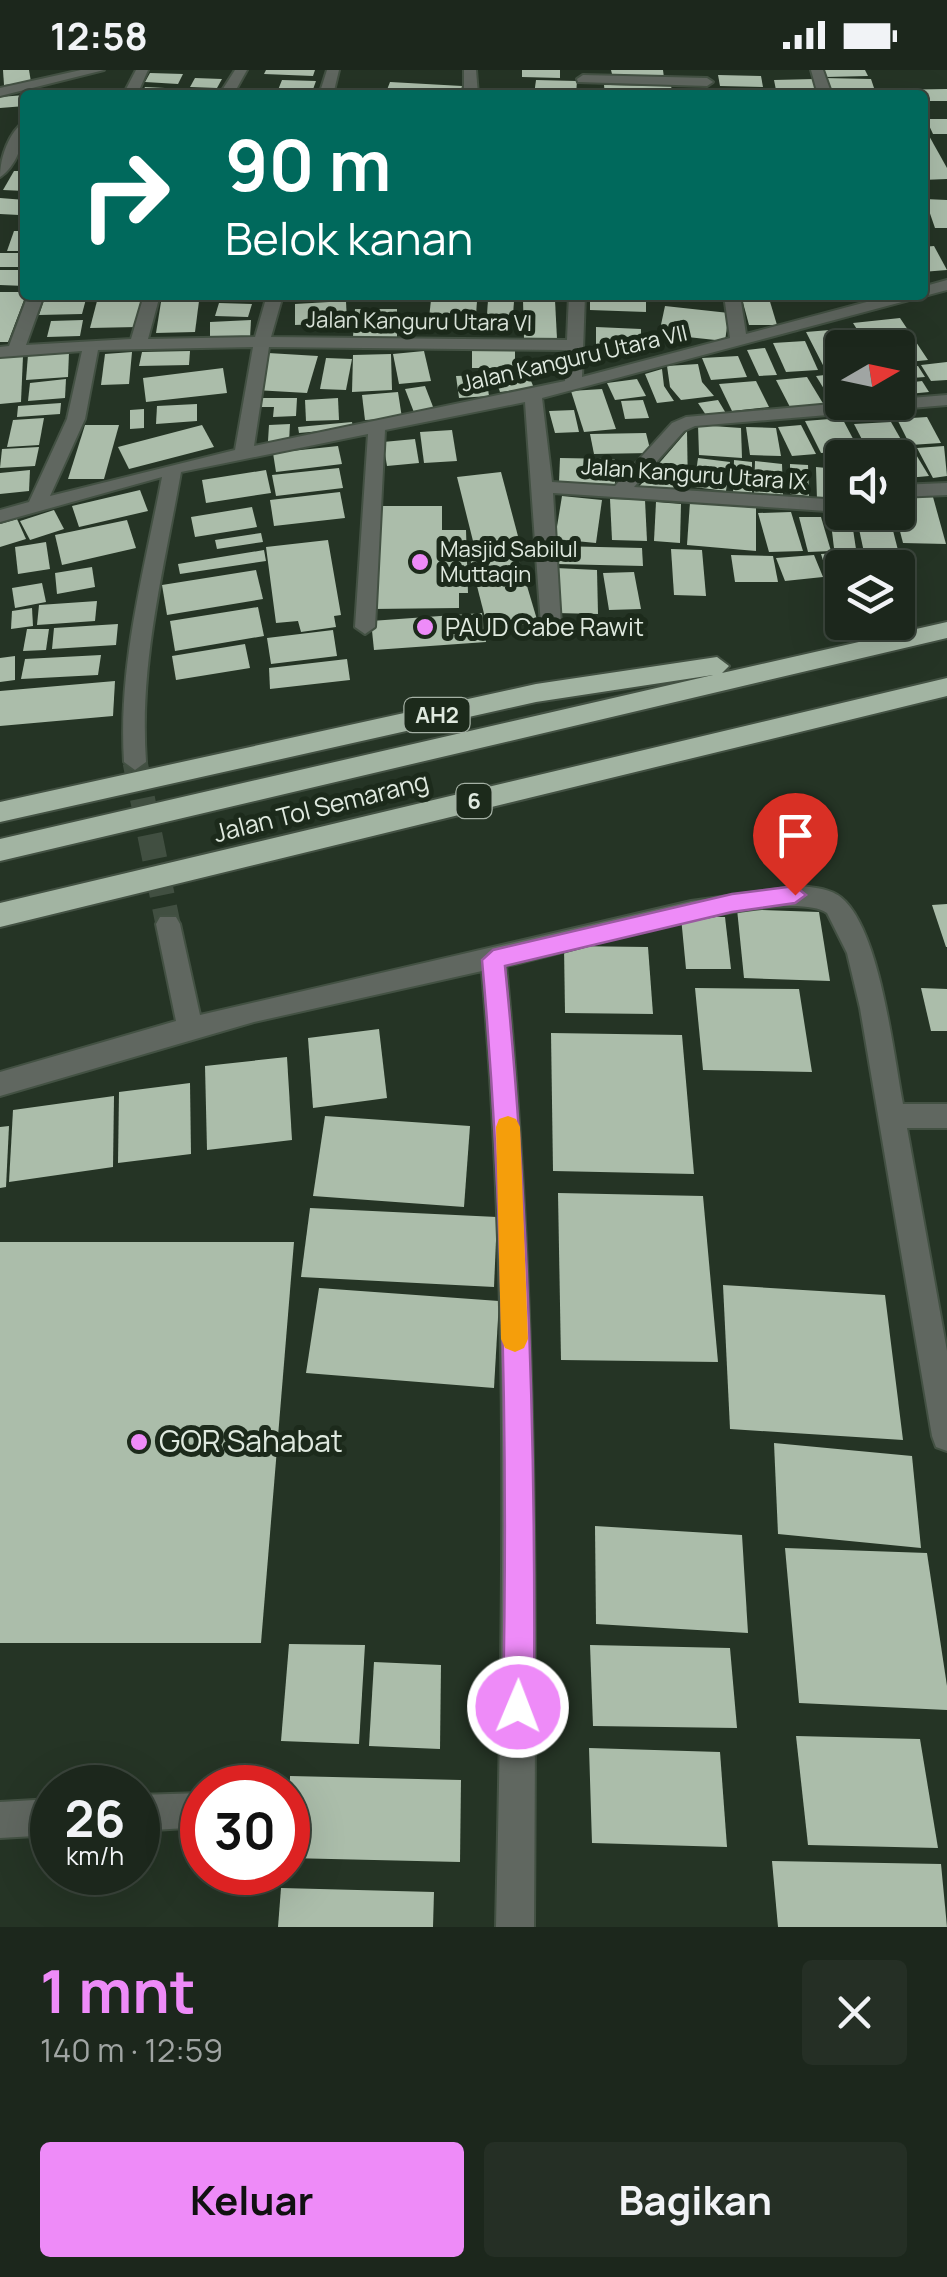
<!DOCTYPE html>
<html lang="id">
<head>
<meta charset="utf-8">
<style>
	:root { --surface:#1c271c; --page:#252f25; --text:#f1f3f6; --muted:#a0a5a3; --line:#3a443b; --accent:#ee8bf8 }
	body { margin:0; font-family:Manrope,sans-serif; background:var(--page); color:var(--text); height:100vh; display:flex; flex-direction:column; font-size:38px; white-space:nowrap }
	* { box-sizing:border-box; margin:0 }
	p { font-size:32px; color:var(--muted) }
	.icon { flex:none; width:55px; height:55px; fill:none; stroke:currentColor; stroke-width:2; stroke-linecap:round; stroke-linejoin:round }
	.map { position:relative; height:1857px; overflow:hidden }
	.panel { display:flex; flex-direction:column; background:var(--surface); flex:1 }
	.panel>* { flex:none }
	.guide { position:absolute; left:20px; top:20px; width:908px; height:210px; border-radius:10px; box-shadow:0 10px 40px #0002,0 0 0 2px var(--line); background:#00695c; color:#fff; overflow:hidden }
	.needle { width:65px; rotate:81deg }
	.controls { position:absolute; left:825px; top:260px; display:grid; gap:20px }
	.controls a { display:grid; place-items:center; width:90px; height:90px; border-radius:10px; background:var(--surface); box-shadow:0 10px 40px #0002,0 0 0 2px var(--line); font-size:50px }
	.speed { position:absolute; left:30px; top:1695px; display:flex; gap:20px; font-size:50px; font-weight:700; text-align:center }
	.speed>* { display:grid; place-content:center; width:130px; height:130px; border-radius:50%; background:var(--surface); box-shadow:0 10px 40px #0002,0 0 0 2px var(--line); line-height:1 }
	.speed small { font-size:25px; font-weight:400 }
	.speed .limit { border:15px solid #d22; background:#fff; color:#111 }
	.pin { position:absolute; display:grid; place-items:center; width:85px; height:85px; color:#fff; margin:-102px -42px; border-radius:50% 50% 50% 0; rotate:-45deg; box-shadow:0 0 10px #0007 }
	.pin .icon { rotate:45deg }
	.me { position:absolute; width:110px; margin:-55px; rotate:1deg; stroke-linejoin:round; filter:drop-shadow(0 0 8px #0008) }
	.turn { display:flex; align-items:center; gap:35px; height:210px; padding:0 40px; font-size:45px }
	.turn .icon { width:130px; height:130px; stroke-width:2.5 }
	.turn b { display:block; font-size:70px; line-height:85px }
	.round { display:grid; place-items:center; flex:none; width:105px; height:105px; border-radius:10px; background:var(--page) }
	.head { display:flex; align-items:center; justify-content:space-between; height:170px; padding:0 40px }
	h1 { font-size:60px; font-weight:700; line-height:75px; color:var(--accent) }
	.button { display:flex; gap:20px; margin-top:auto; padding:20px 40px }
	.button a { flex:1; height:115px; border-radius:10px; background:var(--accent); color:#111; font-size:40px; font-weight:700; line-height:115px; text-align:center }
	.button a+a { background:var(--page); color:var(--text) }
	.status { display:flex; justify-content:space-between; align-items:center; height:70px; padding:0 50px; background:var(--surface); direction:ltr }
	.status svg { height:28px; fill:currentColor }
	.map>svg:first-child { display:block }
	.building { fill:#abbdaa }
	.lines { fill:none; stroke-linecap:round; stroke-linejoin:round }
	.minor-tunnel { stroke:#414f41; stroke-width:25; stroke-dasharray:25 12; stroke-linecap:butt }
	.service-casing { stroke:#435143; stroke-width:4 }
	.minor-casing { stroke:#435143; stroke-width:4 }
	.motorway-casing { stroke:#435143; stroke-width:4 }
	.service { fill:#606760; fill-rule:evenodd }
	.minor { fill:#606760; fill-rule:evenodd }
	.motorway { fill:#a2b4a2; fill-rule:evenodd }
	.route { fill:#ee8bf8; stroke:#9b5aa1; stroke-width:2.5 }
	.slow { fill:#f59e0b }
	.poi-dot { fill:#ee8bf8; stroke:#1c2a1b; stroke-width:4 }
	.labels { text-anchor:middle; stroke-width:10; stroke-linejoin:round; paint-order:stroke }
	.far-street-label { font-size:22px; fill:#dfe9df; stroke:#1c2a1b }
	.far-poi-label { font-size:22px; fill:#dfe9df; stroke:#1c2a1b; text-anchor:start }
	.shield { fill:#1c2a1b; stroke:#a4b0a4; stroke-width:2.5 }
	.shield-label { font-size:22px; font-weight:bold; fill:#dfe9df }
	.poi-label { font-size:25px; fill:#dfe9df; stroke:#1c2a1b; text-anchor:start }
	.street-label { font-size:25px; fill:#dfe9df; stroke:#1c2a1b }
	.near-poi-label { font-size:30px; fill:#dfe9df; stroke:#1c2a1b; text-anchor:start }
</style>
</head>
<body>
<div class="status"><b>12:58</b><svg viewBox="0 0 49 12"><path d="M0 12V9h3v3zM5 12V6h3v6zM10 12V3h3v9zM15 12V0h3v12zM26 1h20v11H26zM47 4h2v5h-2z"/></svg></div>
<div class="map">
<svg width="947" height="1857" viewBox="0 0 947 1857">
	<rect width="100%" height="100%" fill="#253425"/>
	<!-- building -->
	<g class="building">
		<polygon points="3,0 29,0 31,12 4,15"/>
		<polygon points="266,0 315,0 313,6 264,4"/>
		<polygon points="522,0 560,0 560,8 522,7"/>
		<polygon points="611,0 663,0 664,8 613,8"/>
		<polygon points="823,0 865,0 868,6 826,7"/>
		<polygon points="150,3 183,4 178,14 145,12"/>
		<polygon points="718,5 761,6 763,17 720,16"/>
		<polygon points="195,8 222,9 217,18 190,17"/>
		<polygon points="823,8 871,9 876,24 828,23"/>
		<polygon points="814,9 818,18 786,19 817,20 819,25 777,25 774,10"/>
		<polygon points="282,10 316,11 311,25 276,25"/>
		<polygon points="536,10 577,11 576,25 534,25"/>
		<polygon points="390,12 462,16 460,25 385,25"/>
		<polygon points="604,15 671,16 673,25 605,25"/>
		<polygon points="145,17 185,19 182,25 141,25"/>
		<polygon points="947,19 947,31 922,31 922,25 890,25 887,20"/>
		<polygon points="25,25 25,36 0,38 0,27"/>
		<polygon points="926,49 947,49 947,64 933,64"/>
		<polygon points="922,64 928,64 947,98 947,109 922,110"/>
		<polygon points="14,101 25,101 25,121 3,120"/>
		<polygon points="0,128 25,130 25,135 19,145 0,144"/>
		<polygon points="925,129 947,130 947,158 935,158"/>
		<polygon points="14,161 25,161 25,181 7,181"/>
		<polygon points="934,176 947,200 922,202 922,177"/>
		<rect x="0" y="183" width="25" height="14"/>
		<polygon points="0,200 25,200 25,216 0,215"/>
		<polygon points="0,222 25,222 26,225 8,272 0,272"/>
		<polygon points="207,225 258,225 256,232 205,230"/>
		<polygon points="382,225 422,225 422,231 382,232"/>
		<polygon points="590,225 646,225 646,242 590,240"/>
		<polygon points="741,225 768,225 777,255 749,255"/>
		<polygon points="86,229 82,244 39,245 44,230"/>
		<polygon points="143,230 137,257 90,258 97,231"/>
		<polygon points="431,230 477,231 475,259 428,257"/>
		<polygon points="488,230 514,231 512,260 486,259"/>
		<polygon points="523,230 555,230 557,269 524,269"/>
		<polygon points="199,231 195,262 156,263 161,232"/>
		<polygon points="346,231 347,253 295,255 295,234"/>
		<polygon points="219,233 252,234 248,247 215,246"/>
		<polygon points="665,236 729,243 725,271 659,264"/>
		<polygon points="355,239 397,239 397,267 353,267"/>
		<polygon points="900,248 928,290 898,293 898,278 869,278 853,253"/>
		<polygon points="83,250 80,266 47,267 51,251"/>
		<polygon points="251,250 250,268 210,271 210,252"/>
		<polygon points="596,257 641,259 641,286 596,284"/>
		<polygon points="853,258 863,278 842,278 842,299 826,301 806,262"/>
		<polygon points="805,271 818,300 786,302 773,273"/>
		<polygon points="515,278 515,298 472,298 472,279"/>
		<polygon points="765,278 777,305 759,306 747,280"/>
		<polygon points="190,281 189,295 139,296 142,282"/>
		<polygon points="424,281 431,311 399,314 393,284"/>
		<polygon points="69,282 68,307 26,310 28,285"/>
		<polygon points="132,282 129,314 101,315 105,284"/>
		<polygon points="268,283 318,286 307,323 255,320"/>
		<polygon points="391,284 392,320 352,322 353,285"/>
		<polygon points="23,286 21,332 0,334 0,288"/>
		<polygon points="738,286 747,307 711,310 702,288"/>
		<polygon points="326,288 352,289 346,320 320,319"/>
		<polygon points="947,292 947,310 931,311 921,295"/>
		<polygon points="698,294 702,312 714,326 681,330 670,317 667,296"/>
		<polygon points="918,296 925,307 898,309 898,298"/>
		<polygon points="223,298 227,323 146,332 143,308"/>
		<polygon points="662,299 664,316 674,331 657,333 645,304"/>
		<polygon points="842,303 842,334 834,335 816,306"/>
		<polygon points="528,304 534,318 500,322 495,308"/>
		<polygon points="486,305 489,326 459,328 456,306"/>
		<polygon points="807,307 824,335 791,339 776,310"/>
		<polygon points="66,309 65,328 28,331 30,313"/>
		<polygon points="637,309 646,326 615,330 607,313"/>
		<polygon points="756,311 769,337 732,341 719,314"/>
		<polygon points="922,311 929,322 898,325 898,314"/>
		<polygon points="425,316 435,342 415,345 405,319"/>
		<polygon points="602,319 616,359 584,362 571,321"/>
		<polygon points="398,322 402,348 365,350 362,325"/>
		<polygon points="260,328 297,328 296,346 273,347 274,337 259,337"/>
		<polygon points="338,328 339,350 306,351 305,330"/>
		<polygon points="643,330 649,348 625,349 621,331"/>
		<polygon points="718,330 727,345 708,348 698,333"/>
		<polygon points="61,333 60,344 17,347 18,336"/>
		<polygon points="197,334 197,351 156,354 157,336"/>
		<polygon points="144,339 144,358 130,359 130,340"/>
		<polygon points="574,340 579,362 555,363 549,341"/>
		<polygon points="927,347 941,373 910,375 897,349"/>
		<polygon points="44,348 39,375 7,377 13,350"/>
		<polygon points="842,348 859,380 821,383 805,351"/>
		<polygon points="352,352 353,358 299,363 298,357"/>
		<polygon points="891,352 907,380 869,383 854,354"/>
		<polygon points="290,354 289,371 268,371 269,355"/>
		<polygon points="85,355 119,355 104,409 68,409"/>
		<polygon points="202,355 214,377 129,399 118,377"/>
		<polygon points="698,355 741,358 742,388 699,385"/>
		<polygon points="801,355 816,384 792,386 778,357"/>
		<polygon points="746,357 776,358 781,386 750,385"/>
		<polygon points="452,360 457,391 424,393 420,362"/>
		<polygon points="687,361 688,421 637,419"/>
		<polygon points="646,363 651,383 594,384 590,364"/>
		<polygon points="415,369 419,393 387,396 383,372"/>
		<polygon points="338,376 342,394 276,402 273,383"/>
		<polygon points="944,376 947,406 933,408 917,378"/>
		<polygon points="39,377 35,396 0,398 2,379"/>
		<polygon points="915,383 929,406 907,408 898,385"/>
		<polygon points="560,388 615,389 615,414 559,412"/>
		<polygon points="698,388 730,392 726,421 694,417"/>
		<polygon points="734,390 752,392 752,423 733,422"/>
		<polygon points="755,391 782,394 783,425 754,423"/>
		<polygon points="790,394 808,395 809,426 790,424"/>
		<polygon points="816,397 837,399 838,432 817,430"/>
		<polygon points="339,398 343,418 276,426 272,405"/>
		<polygon points="30,400 29,421 0,424 0,403"/>
		<polygon points="266,400 271,423 206,433 202,410"/>
		<polygon points="501,402 519,470 474,475 457,407"/>
		<polygon points="140,420 148,441 79,457 72,436"/>
		<polygon points="340,422 345,448 274,456 270,430"/>
		<polygon points="562,426 602,430 596,473 555,469"/>
		<polygon points="898,426 933,427 946,474 903,473 895,442"/>
		<polygon points="610,429 645,430 647,471 612,470"/>
		<polygon points="656,432 681,434 680,473 654,471"/>
		<polygon points="690,432 756,438 756,481 687,475"/>
		<polygon points="375,436 442,436 442,460 466,460 468,523 459,523 459,538 371,539"/>
		<polygon points="252,437 257,457 195,467 191,447"/>
		<polygon points="54,440 64,459 30,470 20,451"/>
		<polygon points="791,442 803,481 769,482 758,443"/>
		<polygon points="830,445 851,446 856,479 834,478"/>
		<polygon points="856,445 889,445 900,488 865,487"/>
		<polygon points="799,447 821,447 831,481 808,482"/>
		<polygon points="17,449 26,469 0,477 0,454"/>
		<polygon points="127,450 136,478 62,495 55,465"/>
		<polygon points="261,463 263,472 217,479 215,470"/>
		<polygon points="328,470 341,545 334,546 336,557 301,562 298,551 276,553 266,477"/>
		<polygon points="46,472 50,499 18,504 15,477"/>
		<polygon points="556,476 642,478 643,496 556,494"/>
		<polygon points="516,479 538,553 488,559 469,485"/>
		<polygon points="671,479 702,480 706,526 674,525"/>
		<polygon points="264,480 266,491 180,504 178,494"/>
		<polygon points="857,482 864,498 842,498 842,506 828,506 821,484"/>
		<polygon points="731,485 773,486 778,512 735,512"/>
		<polygon points="814,485 823,507 785,511 776,488"/>
		<polygon points="92,497 95,517 57,524 55,503"/>
		<polygon points="556,498 597,500 598,544 556,543"/>
		<polygon points="256,500 263,529 167,545 162,515"/>
		<polygon points="634,502 641,539 609,540 603,503"/>
		<polygon points="42,513 46,532 15,538 12,518"/>
		<polygon points="97,531 95,551 37,555 39,535"/>
		<polygon points="258,537 264,566 175,581 170,551"/>
		<polygon points="32,538 33,556 11,559 12,541"/>
		<polygon points="482,543 486,572 374,580 371,551"/>
		<polygon points="118,554 116,575 52,579 54,558"/>
		<polygon points="27,559 49,559 46,580 23,581"/>
		<polygon points="333,560 337,586 271,594 267,568"/>
		<polygon points="245,574 250,598 176,610 172,586"/>
		<polygon points="101,585 98,605 21,609 25,589"/>
		<polygon points="15,586 15,610 0,612 0,588"/>
		<polygon points="347,589 350,610 270,619 269,598"/>
		<polygon points="115,611 113,646 0,656 0,621"/>
		<polygon points="947,834 947,877 946,877 932,835"/>
		<polygon points="737,839 819,842 830,911 744,908"/>
		<polygon points="681,847 725,847 731,899 686,899"/>
		<polygon points="564,876 648,877 653,944 565,943"/>
		<polygon points="695,918 799,919 812,1002 703,1000"/>
		<polygon points="921,918 947,919 947,961 931,961"/>
		<polygon points="379,959 387,1028 313,1038 308,968"/>
		<polygon points="551,963 682,965 694,1104 553,1101"/>
		<polygon points="287,987 292,1070 207,1080 205,996"/>
		<polygon points="190,1013 191,1084 118,1093 119,1022"/>
		<polygon points="114,1026 113,1097 9,1112 13,1040"/>
		<polygon points="325,1046 470,1056 464,1137 313,1126"/>
		<polygon points="9,1056 6,1117 0,1118 0,1057"/>
		<polygon points="558,1123 703,1126 718,1292 561,1290"/>
		<polygon points="310,1138 497,1147 494,1217 301,1207"/>
		<polygon points="0,1172 294,1172 261,1573 0,1573"/>
		<polygon points="723,1215 885,1225 903,1370 730,1359"/>
		<polygon points="319,1218 499,1231 494,1318 306,1303"/>
		<polygon points="774,1373 912,1386 921,1478 778,1464"/>
		<polygon points="595,1456 742,1465 748,1563 596,1554"/>
		<polygon points="785,1478 927,1483 947,1616 947,1640 799,1633"/>
		<polygon points="289,1574 365,1575 359,1674 281,1671"/>
		<polygon points="590,1575 730,1578 737,1658 593,1656"/>
		<polygon points="374,1592 441,1595 440,1679 369,1676"/>
		<polygon points="796,1666 920,1669 938,1778 808,1775"/>
		<polygon points="589,1678 720,1682 727,1777 592,1773"/>
		<polygon points="290,1706 461,1710 460,1792 288,1788"/>
		<polygon points="772,1791 941,1794 947,1857 778,1857"/>
		<polygon points="281,1818 434,1822 433,1857 278,1857"/>
	</g>
	<g class="lines">
		<!-- minor-tunnel -->
		<polyline class="minor-tunnel" points="135,692 168,854"/>
		<!-- service casing -->
		<g class="service-casing">
			<g id="service">
				<polygon points="202,1723 202,1757 138,1761 138,1725"/>
				<polygon points="52,1729 52,1765 0,1768 0,1732"/>
			</g>
		</g>
		<!-- minor casing -->
		<g class="minor-casing">
			<g id="minor">
				<polygon points="81,0 104,0 0,26 0,18"/>
				<polygon points="136,0 148,0 137,25 123,25"/>
				<polygon points="235,0 247,0 233,25 219,25"/>
				<polygon points="327,0 339,0 333,25 319,25"/>
				<polygon points="464,0 476,0 478,25 464,25"/>
				<polygon points="811,0 823,0 832,25 818,25"/>
				<polygon points="583,5 707,8 713,12 707,16 578,12 577,9"/>
				<path d="M25 51C25 71 16 97 0 107 0 87 9 62 25 51Z"/>
				<path d="M947 210V220L542 328 552 412 615 416 672 353 686 347 854 332H898V329L947 325V335L695 356 684 361 634 417 842 430V442L553 423 561 555 551 562 541 555 525 332 385 360 375 557 365 564 355 557 368 364 181 402C164 499 139 593 146 692L135 700 124 692C118 594 144 502 162 407L0 452V440L29 432 67 349 82 281 0 287V277L9 276 28 225H44L26 275 131 269 144 225H160L148 269 255 267 267 225H283L271 267 567 270 569 225H585L582 307 730 268 724 225H740L746 264 893 225H922V217ZM253 277 235 380 50 426 85 349 98 280ZM269 277 566 280 565 311 254 376Z"/>
				<polygon points="947,413 947,425 898,427 898,415"/>
				<path d="M801 816C817 818 834 819 845 831 881 868 893 982 903 1034H947V1058H907L947 1281V1381L936 1377 932 1366 860 938 847 883 827 843C784 814 564 884 506 896 538 1216 536 1536 534 1857H496C503 1538 510 1219 482 901L254 952 0 1026V1002L176 951 156 854 160 847H176L180 854 200 945 691 831Z"/>
			</g>
		</g>
		<!-- motorway casing -->
		<g class="motorway-casing">
			<g id="motorway">
				<polygon points="947,552 947,568 0,791 0,769 713,605 536,632 0,752 0,732 536,614 717,587 729,596 722,603"/>
				<polygon points="947,608 947,626 0,857 0,833"/>
			</g>
		</g>
		<!-- service -->
		<use href="#service" class="service"/>
		<!-- minor -->
		<use href="#minor" class="minor"/>
		<!-- motorway -->
		<use href="#motorway" class="motorway"/>
	</g>
	<!-- route -->
	<path class="route" d="M795 816 806 825 795 833 732 842 505 896C530 1142 536 1390 534 1637L529 1648 518 1653 507 1648 503 1637C508 1388 504 1138 482 890L493 880 732 824Z"/>
	<!-- slow -->
	<polygon class="slow" points="508,1046 516,1049 520,1057 528,1269 524,1278 515,1282 505,1278 501,1269 496,1057 499,1049"/>
	<!-- markers -->
	<g class="poi-dot">
		<circle cx="420" cy="492" r="10"/>
		<circle cx="425" cy="557" r="10"/>
		<circle cx="139" cy="1372" r="10"/>
	</g>
	<g class="labels">
		<!-- far-street labels -->
		<g class="far-street-label">
			<text transform="translate(419 251) rotate(1)" y="8">Jalan Kanguru Utara VI</text>
			<text transform="translate(574 288) rotate(-13)" y="8">Jalan Kanguru Utara VII</text>
			<text transform="translate(694 404) rotate(4)" y="8">Jalan Kanguru Utara IX</text>
		</g>
		<!-- far-poi labels -->
		<g class="far-poi-label">
			<text x="440" y="487">Masjid Sabilul<tspan x="440" dy="25">Muttaqin</tspan></text>
		</g>
		<!-- shield labels -->
		<g class="shield">
			<rect x="404.5" y="628" width="65" height="34" rx="8"/>
			<rect x="456.5" y="714" width="35" height="34" rx="8"/>
		</g>
		<g class="shield-label">
			<text x="437" y="653">AH2</text>
			<text x="474" y="739">6</text>
		</g>
		<!-- poi labels -->
		<g class="poi-label">
			<text x="445" y="566">PAUD Cabe Rawit</text>
		</g>
		<!-- street labels -->
		<g class="street-label">
			<text transform="translate(321 737) rotate(-14)" y="9">Jalan Tol Semarang</text>
		</g>
		<!-- near-poi labels -->
		<g class="near-poi-label">
			<text x="159" y="1382">GOR Sahabat</text>
		</g>
	</g>
</svg>
<div class="controls">
<a><svg class="needle" viewBox="-14 -14 28 28"><path d="M0-13l5 13h-10z" fill="#e53935"/><path d="M0 13l5-13h-10z" fill="#a0a5a3"/></svg></a>
<a><svg class="icon" aria-label="sound" viewBox="0 0 24 24"><path d="M4 9h4l5-4v14l-5-4H4zM17 9q2 3 0 6"/></svg></a>
<a><svg class="icon" aria-label="layers" viewBox="0 0 24 24"><path d="M12 4l9 5-9 5-9-5zM3 14l9 5 9-5"/></svg></a>
</div>
<div class="speed"><div>26<small>km/h</small></div><div class="limit">30</div></div>
<div class="pin" style="left:795px;top:825px;background:#d93025"><svg class="icon" aria-label="arrive" viewBox="0 0 24 24"><path d="M6 21V4h12l-3 4 3 4H6"/></svg></div>
<svg class="me" style="left:518px;top:1637px" viewBox="-20 -20 40 40"><circle r="17" fill="#ee8bf8" stroke="#fff" stroke-width="3"/><path d="M0-11L8 9 0 5-8 9z" fill="#fff"/></svg>
<div class="guide">
<div class="turn"><svg class="icon" aria-label="right" viewBox="0 0 24 24"><path d="M7 20v-9h11M14 6l5 5-5 5"/></svg><div><b>90 m</b>Belok kanan</div></div>
</div>
</div>
<section class="panel">
<div class="head"><div><h1>1 mnt</h1><p>140 m · 12:59</p></div><a class="round"><svg class="icon" aria-label="close" viewBox="0 0 24 24"><path d="M6 6l12 12M18 6L6 18"/></svg></a></div>
<div class="button"><a>Keluar</a><a>Bagikan</a></div>
</section>
</body>
</html>
